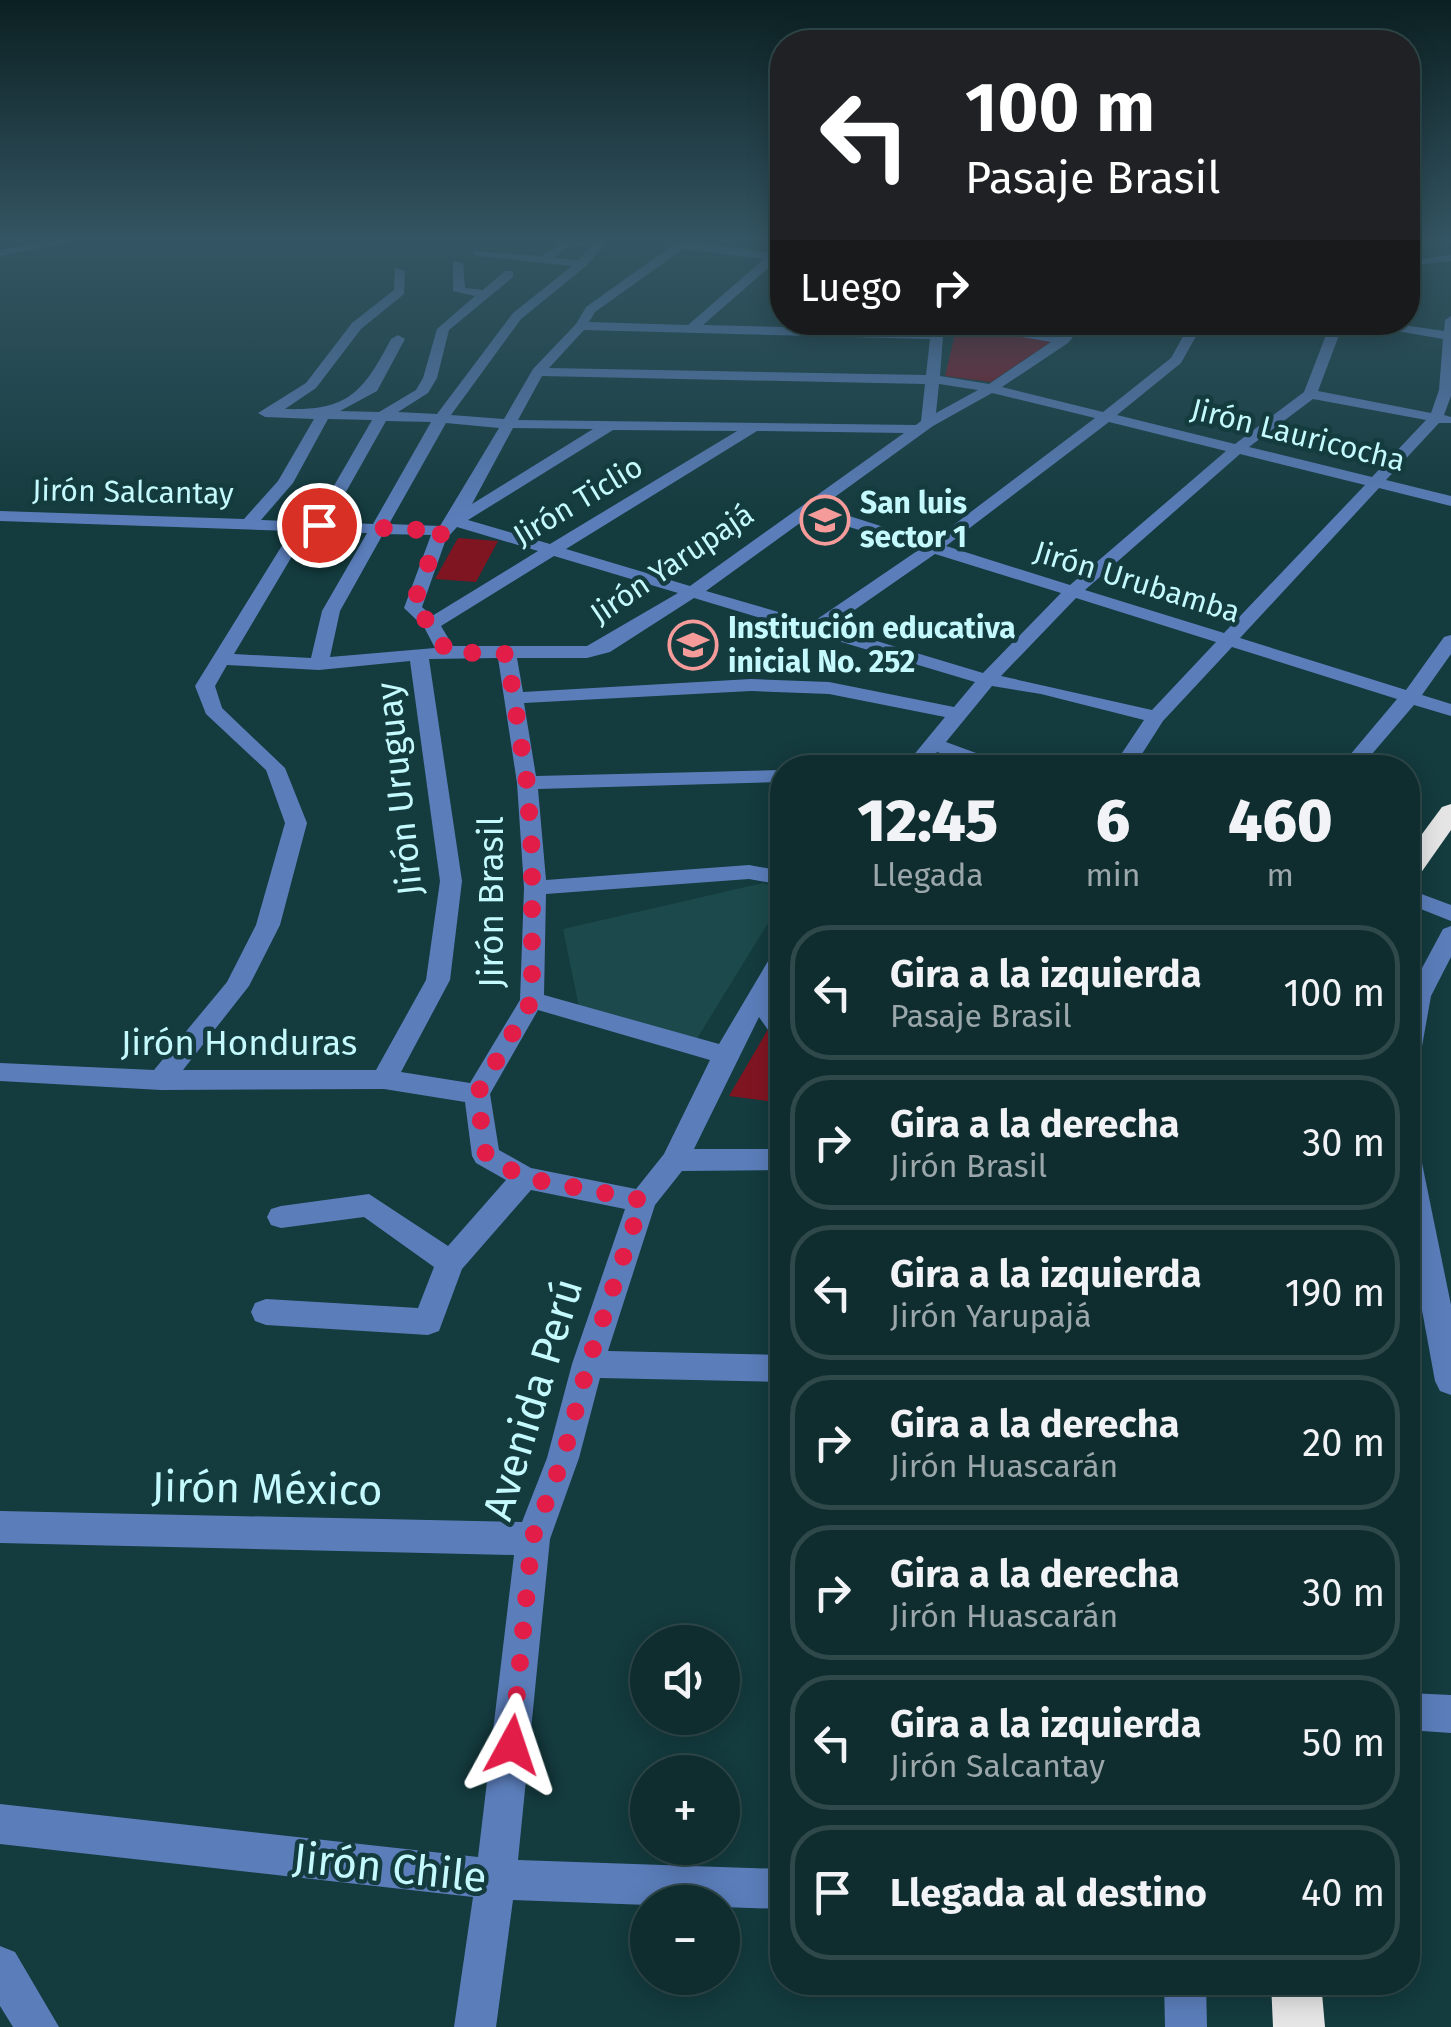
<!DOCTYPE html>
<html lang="es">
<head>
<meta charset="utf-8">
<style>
	:root { --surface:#0f2c2e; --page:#1d383a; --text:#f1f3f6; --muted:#9ba7aa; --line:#2f484a }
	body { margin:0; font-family:"Fira Sans",sans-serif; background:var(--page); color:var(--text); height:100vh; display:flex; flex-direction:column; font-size:38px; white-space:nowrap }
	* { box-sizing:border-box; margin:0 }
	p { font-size:32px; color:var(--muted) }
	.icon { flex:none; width:55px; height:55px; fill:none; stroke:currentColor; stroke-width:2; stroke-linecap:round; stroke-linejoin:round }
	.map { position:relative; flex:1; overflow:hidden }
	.side { position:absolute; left:770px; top:755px; width:650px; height:1240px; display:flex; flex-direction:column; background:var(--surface); border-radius:40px; box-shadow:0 5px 25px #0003,0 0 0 2px var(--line) }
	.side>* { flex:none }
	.hud { position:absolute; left:770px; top:30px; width:650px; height:305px; border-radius:40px; box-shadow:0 5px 25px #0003,0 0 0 2px var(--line); background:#202124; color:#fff; overflow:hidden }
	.controls { position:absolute; left:630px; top:1625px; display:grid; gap:20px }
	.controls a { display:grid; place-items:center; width:110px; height:110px; border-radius:50%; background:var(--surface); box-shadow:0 5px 25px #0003,0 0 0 2px var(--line); font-size:50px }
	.pin { position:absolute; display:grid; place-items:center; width:85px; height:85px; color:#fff; margin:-42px; border:5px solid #fff; border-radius:50%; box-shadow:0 2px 10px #0007 }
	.me { position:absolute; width:110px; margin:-55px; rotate:5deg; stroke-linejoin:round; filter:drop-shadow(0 0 8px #0008) }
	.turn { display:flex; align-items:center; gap:35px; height:210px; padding:0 30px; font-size:45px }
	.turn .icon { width:130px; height:130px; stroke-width:2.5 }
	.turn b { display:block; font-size:70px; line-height:85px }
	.then { display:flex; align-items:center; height:95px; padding:0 30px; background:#0003; gap:20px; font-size:38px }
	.eta { display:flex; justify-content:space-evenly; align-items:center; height:170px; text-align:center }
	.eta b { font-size:60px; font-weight:800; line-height:70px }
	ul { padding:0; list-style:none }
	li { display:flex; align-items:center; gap:30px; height:135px; margin:0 20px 15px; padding:0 10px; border:5px solid var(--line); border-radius:40px }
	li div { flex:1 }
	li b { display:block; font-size:38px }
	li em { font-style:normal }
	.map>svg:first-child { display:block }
	.built { fill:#1c494b }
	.green { fill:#801522 }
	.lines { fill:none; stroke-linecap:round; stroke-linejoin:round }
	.minor { fill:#5b7ebb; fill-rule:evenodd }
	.highway { fill:#e5e5e5; fill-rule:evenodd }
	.route { stroke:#e11d48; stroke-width:18; stroke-dasharray:0 32.4 }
	.labels { text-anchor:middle; stroke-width:9; stroke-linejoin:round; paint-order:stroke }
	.far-street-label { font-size:30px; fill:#c4fafd; stroke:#143b3e }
	.far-poi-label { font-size:30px; font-weight:bold; fill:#c4fafd; stroke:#143b3e; text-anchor:start }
	.street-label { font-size:35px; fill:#c4fafd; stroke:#143b3e }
	.near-street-label { font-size:42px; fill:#c4fafd; stroke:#143b3e }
</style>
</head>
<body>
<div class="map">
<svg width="1451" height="2027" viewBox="0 0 1451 2027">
	<rect width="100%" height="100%" fill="#143b3e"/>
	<!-- built -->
	<polygon class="built" points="763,883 782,889 782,900 695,1042 581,1017 563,929"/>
	<!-- green -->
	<g class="green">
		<polygon points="957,326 1052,341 991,382 945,376"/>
		<polygon points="458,538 498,541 476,582 435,579"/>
		<polygon points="770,1026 782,1042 782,1103 729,1096"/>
	</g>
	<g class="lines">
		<!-- minor -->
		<g class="minor">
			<polygon points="61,239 87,239 0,256 0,250"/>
			<path d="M586 239 615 240 605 244 586 266 521 319 451 415 504 419 533 369 576 324 586 307 681 239 771 253 782 247V256L703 325 934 331C960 310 1028 330 1060 336L1072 322H1085L1068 343 1002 387 1103 412 1171 358 1191 322H1204L1181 363 1117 415 1235 444 1304 392 1331 322H1344L1318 391 1431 413 1439 390 1443 339 1345 322H1382L1444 331 1445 320 1451 316V396L1444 415 1451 417V423H1439L1386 480 1451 496V506L1379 488 1240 638 1406 690 1444 637 1451 635V654L1422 695 1451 704V716L1414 705 1360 768H1339L1397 699 1232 647 1163 721 1133 768H1112L1144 720 1041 694 992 686 946 742 1017 768H985L937 752 924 768H903L945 717 829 694 751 691 524 703 536 776 782 770V782L538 789 546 880 749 865 782 871V885L749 879 546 894 544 995 719 1044 774 951 782 949 779 983 782 1040 773 1037 759 1017 694 1149H782V1170L682 1171 655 1205 608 1351 782 1355V1382L600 1378 579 1458 550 1539 518 1860 782 1869V1909L722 1907V1902L648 1905 513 1900 496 2027H454L473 1897 0 1844V1804L478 1857 514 1555 0 1543V1511L522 1522 547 1458 572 1364 625 1209 531 1190 462 1269 439 1331 428 1335 266 1325 255 1321 251 1312 255 1303 266 1299 418 1308 434 1267 364 1217 281 1228 271 1225 267 1217 271 1209 281 1206 369 1194 448 1246 506 1180 476 1163 472 1156 465 1102 384 1089 161 1090 0 1081V1063L154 1070 227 982 256 925 285 823 266 770 206 714 195 686 291 531 0 521V511L244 519 278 481 314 419 265 417 258 413 306 383 352 323 394 290 395 268 405 271 404 294 361 329 316 388 285 409C349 411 363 392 391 339L398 335 405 339 377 391 340 411 379 412 416 390 423 378 437 329 475 296 453 291V261L463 263 465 288 483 290 505 271H513V277L449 330 437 378 428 393 398 412 437 414 513 313 572 266 476 256 472 251 542 256 560 243ZM591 245 579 260 555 258 567 248ZM683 249 764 259 688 325 589 322 595 312ZM956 326 1051 342 989 384 940 376 943 336ZM584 330 930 339 926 375 549 368ZM542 376 925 384 921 421 916 425 518 420ZM939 384 978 390 936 413ZM992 393 1095 418 931 542 821 507 933 426ZM1313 399 1426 420 1372 477 1249 447ZM328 419 372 420 313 522 261 520 293 483ZM386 421 431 422 373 524 329 522ZM1109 422 1226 451 1070 585 946 546ZM446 423 499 428 440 526 389 524ZM513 428 593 429 472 504ZM613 430 737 431 550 544 468 520ZM757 431 904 433 690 586 566 549ZM1240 454 1365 485 1224 633 1085 590ZM811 515 920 549 813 622 706 591ZM457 527 538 551 432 616 422 607 446 539ZM307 531 367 533 322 611 311 658 234 654ZM383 534 431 535 404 608 424 627 435 648 330 657 340 611ZM935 554 1061 593 983 673 830 627ZM554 556 678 593 587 646H453L441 626ZM694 598 975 682 954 707 829 682 751 679 523 692 517 658H587L610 652ZM1076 598 1216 642 1152 710 1001 676ZM498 658 517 783 524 888 520 1000 470 1083 401 1072 450 980 462 881 429 659ZM410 661 440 881 426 980 376 1070H183L249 986 280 925 307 823 285 768 222 708 215 686 227 665 319 670ZM538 1010 710 1060 664 1154 636 1189 531 1168 499 1150 490 1094Z"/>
			<polygon points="1451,255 1451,261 1408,266 1408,260"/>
			<polygon points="1408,889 1451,905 1451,921 1408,904"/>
			<polygon points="1451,926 1451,957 1431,996 1421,1052 1417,1058 1408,1061 1408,994 1443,929"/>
			<polygon points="1408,1152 1418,1155 1422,1163 1451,1305 1451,1395 1440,1391 1435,1381 1408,1234"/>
			<polygon points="1408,1693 1451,1695 1451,1733 1408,1730"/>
			<polygon points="0,1946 15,1952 59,2027 13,2027 0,2006"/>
			<polygon points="1164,1982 1206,1982 1207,2027 1165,2027"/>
		</g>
		<!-- highway -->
		<g class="highway">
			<polygon points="1451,804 1451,830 1418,877 1408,879 1408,853 1442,807"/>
			<polygon points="1271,1982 1321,1982 1325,2027 1273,2027"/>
		</g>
	</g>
	<!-- sky -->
	<linearGradient id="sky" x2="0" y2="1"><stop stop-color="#0b2022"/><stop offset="0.46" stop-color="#345563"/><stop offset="1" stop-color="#345563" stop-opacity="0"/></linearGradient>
	<rect width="1451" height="523" fill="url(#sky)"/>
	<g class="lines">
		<!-- route -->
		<polyline class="route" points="319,525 444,531 438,537 412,608 431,624 447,652 507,654 527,783 532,853 532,1000 477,1094 486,1156 525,1178 642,1200 588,1364 563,1458 532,1539 512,1745"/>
	</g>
	<!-- icons -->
	<defs>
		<g id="school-ring" transform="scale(2.5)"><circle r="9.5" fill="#143b3e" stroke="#f59b9a" stroke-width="1.5"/><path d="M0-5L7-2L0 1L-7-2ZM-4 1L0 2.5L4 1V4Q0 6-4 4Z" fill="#f59b9a"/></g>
	</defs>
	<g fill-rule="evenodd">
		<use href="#school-ring" x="825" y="520"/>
		<use href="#school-ring" x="693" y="645"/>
	</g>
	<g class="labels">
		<!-- far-street labels -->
		<g class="far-street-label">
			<text transform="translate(1298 435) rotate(14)" y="10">Jirón Lauricocha</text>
			<text transform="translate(133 492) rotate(1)" y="10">Jirón Salcantay</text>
			<text transform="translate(578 501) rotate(-31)" y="10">Jirón Ticlio</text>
			<text transform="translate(672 564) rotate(-34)" y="10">Jirón Yarupajá</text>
			<text transform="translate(1137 582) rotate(17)" y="10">Jirón Urubamba</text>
		</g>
		<!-- far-poi labels -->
		<g class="far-poi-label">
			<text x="860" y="513">San luis<tspan x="860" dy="34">sector 1</tspan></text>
			<text x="728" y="638">Institución educativa<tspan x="728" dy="34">inicial No. 252</tspan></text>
		</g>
		<!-- street labels -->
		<g class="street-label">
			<text transform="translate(399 789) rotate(-96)" y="12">Jirón Uruguay</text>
			<text transform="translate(491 902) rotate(-90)" y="12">Jirón Brasil</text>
			<text x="239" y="1055">Jirón Honduras</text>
		</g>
		<!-- near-street labels -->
		<g class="near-street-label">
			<text transform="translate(532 1399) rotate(-73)" y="15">Avenida Perú</text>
			<text transform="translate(267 1488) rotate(1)" y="15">Jirón México</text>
			<text transform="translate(390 1867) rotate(6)" y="15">Jirón Chile</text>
		</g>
	</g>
</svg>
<div class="controls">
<a><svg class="icon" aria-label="sound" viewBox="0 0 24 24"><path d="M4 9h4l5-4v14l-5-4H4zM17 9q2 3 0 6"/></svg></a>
<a>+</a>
<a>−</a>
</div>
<div class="pin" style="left:319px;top:525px;background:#d93025"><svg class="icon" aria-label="arrive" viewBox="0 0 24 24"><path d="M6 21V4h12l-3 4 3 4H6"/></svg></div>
<svg class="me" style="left:512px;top:1745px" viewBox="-20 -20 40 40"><path d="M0-17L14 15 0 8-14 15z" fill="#e11d48" stroke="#fff" stroke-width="4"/></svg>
<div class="hud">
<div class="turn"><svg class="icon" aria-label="left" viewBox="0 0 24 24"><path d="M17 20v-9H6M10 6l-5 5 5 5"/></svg><div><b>100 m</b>Pasaje Brasil</div></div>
<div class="then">Luego<svg class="icon" aria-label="right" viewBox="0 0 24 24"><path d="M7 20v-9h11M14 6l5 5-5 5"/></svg></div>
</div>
<section class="side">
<div class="eta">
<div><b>12:45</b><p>Llegada</p></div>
<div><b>6</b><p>min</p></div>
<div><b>460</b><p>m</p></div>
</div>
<ul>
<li><svg class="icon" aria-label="left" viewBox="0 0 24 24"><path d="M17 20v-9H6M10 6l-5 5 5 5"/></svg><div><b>Gira a la izquierda</b><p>Pasaje Brasil</p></div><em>100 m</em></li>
<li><svg class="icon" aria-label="right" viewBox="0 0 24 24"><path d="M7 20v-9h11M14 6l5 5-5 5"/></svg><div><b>Gira a la derecha</b><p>Jirón Brasil</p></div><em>30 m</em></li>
<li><svg class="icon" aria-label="left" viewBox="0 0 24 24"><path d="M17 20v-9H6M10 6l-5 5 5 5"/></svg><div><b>Gira a la izquierda</b><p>Jirón Yarupajá</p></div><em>190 m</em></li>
<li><svg class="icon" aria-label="right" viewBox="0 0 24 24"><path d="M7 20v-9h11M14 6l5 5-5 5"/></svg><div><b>Gira a la derecha</b><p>Jirón Huascarán</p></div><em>20 m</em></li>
<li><svg class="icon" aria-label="right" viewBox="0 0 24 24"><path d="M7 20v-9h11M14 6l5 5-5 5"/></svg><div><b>Gira a la derecha</b><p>Jirón Huascarán</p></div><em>30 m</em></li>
<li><svg class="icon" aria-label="left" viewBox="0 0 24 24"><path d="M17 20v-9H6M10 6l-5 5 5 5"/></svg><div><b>Gira a la izquierda</b><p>Jirón Salcantay</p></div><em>50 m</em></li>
<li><svg class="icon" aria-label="arrive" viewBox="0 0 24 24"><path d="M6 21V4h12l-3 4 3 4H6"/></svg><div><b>Llegada al destino</b></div><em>40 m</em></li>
</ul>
</section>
</div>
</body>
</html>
